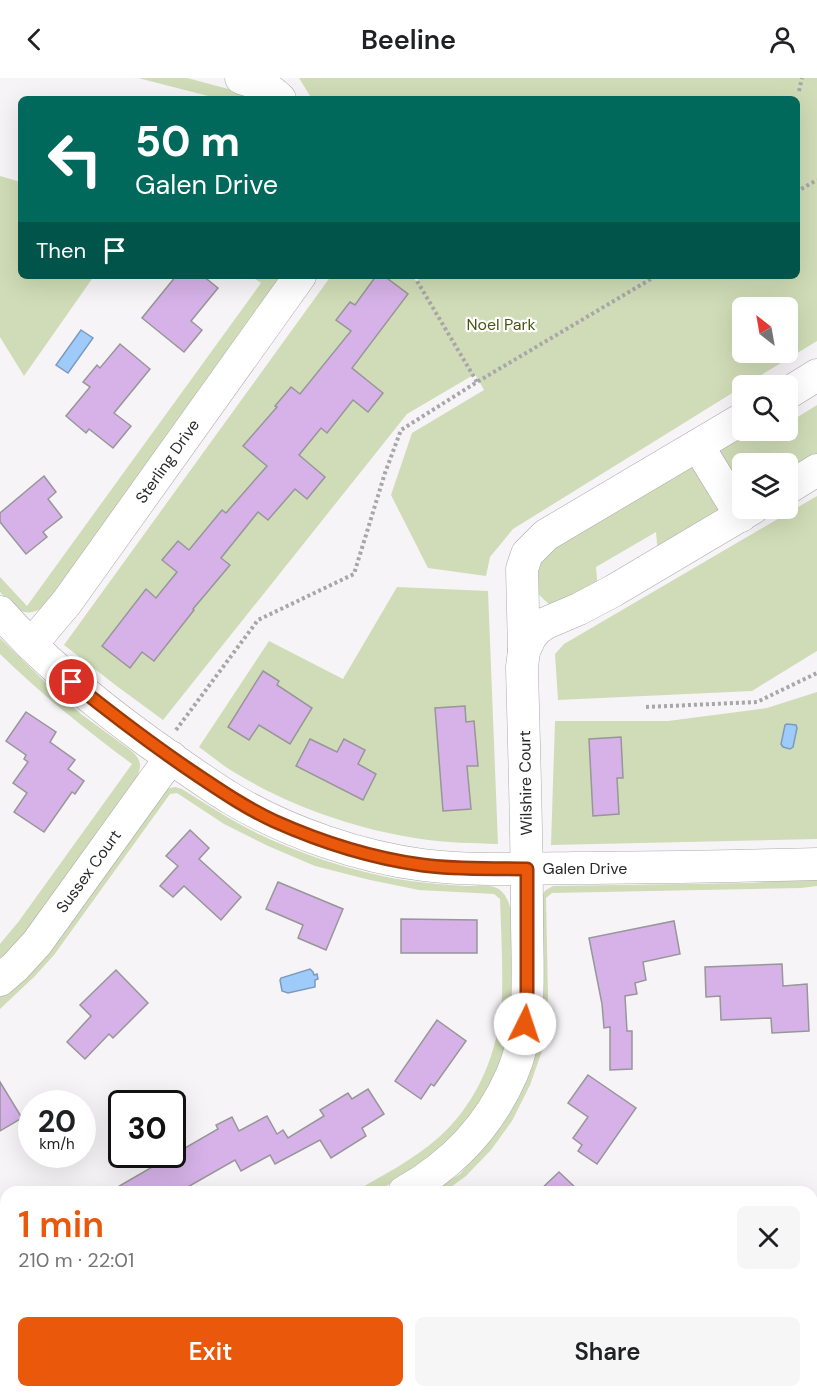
<!DOCTYPE html>
<html lang="en">
<head>
<meta charset="utf-8">
<style>
	:root { --surface:#fff; --page:#f6f6f6; --text:#202124; --muted:#757577; --accent:#ea580c }
	body { margin:0; font-family:"DM Sans",sans-serif; background:var(--page); color:var(--text); height:100vh; display:flex; flex-direction:column; font-size:22px; white-space:nowrap }
	* { box-sizing:border-box; margin:0 }
	p { font-size:20px; color:var(--muted) }
	.icon { flex:none; width:33px; height:33px; fill:none; stroke:currentColor; stroke-width:2; stroke-linecap:round; stroke-linejoin:round }
	.map { position:relative; flex:1; overflow:hidden }
	.drawer { position:absolute; left:0px; top:1108px; width:818px; height:212px; display:flex; flex-direction:column; background:var(--surface); border-radius:18px 18px 0 0; box-shadow:0 6px 24px #0002 }
	.drawer>* { flex:none }
	.guide { position:absolute; left:18px; top:18px; width:782px; height:183px; border-radius:9px; box-shadow:0 6px 24px #0002; background:#00695c; color:#fff; overflow:hidden }
	.needle { width:39px; rotate:329deg }
	.fabs { position:absolute; left:732px; top:219px; display:grid; gap:12px }
	.fabs a { display:grid; place-items:center; width:66px; height:66px; border-radius:9px; background:var(--surface); box-shadow:0 6px 24px #0002; font-size:30px }
	.speed { position:absolute; left:18px; top:1012px; display:flex; gap:12px; font-size:30px; font-weight:700; text-align:center }
	.speed>* { display:grid; place-content:center; width:78px; height:78px; border-radius:50%; background:var(--surface); box-shadow:0 6px 24px #0002; line-height:1 }
	.speed small { font-size:15px; font-weight:400 }
	.speed .limit { border:3px solid #111; border-radius:9px; background:#fff; color:#111 }
	.pin { position:absolute; display:grid; place-items:center; width:51px; height:51px; color:#fff; margin:-26px; border:3px solid #fff; border-radius:50%; box-shadow:0 2px 6px #0007 }
	.me { position:absolute; width:66px; margin:-33px; rotate:4deg; stroke-linejoin:round; filter:drop-shadow(0 0 4px #0008) }
	.turn { display:flex; align-items:center; gap:21px; height:126px; padding:0 18px; font-size:27px }
	.turn .icon { width:78px; height:78px; stroke-width:2.5 }
	.turn b { display:block; font-size:42px; line-height:51px }
	.then { display:flex; align-items:center; height:57px; padding:0 18px; background:#0003; gap:12px; font-size:22px }
	.round { display:grid; place-items:center; flex:none; width:63px; height:63px; border-radius:9px; background:var(--page) }
	.head { display:flex; align-items:center; justify-content:space-between; height:102px; padding:0 18px }
	h1 { font-size:36px; font-weight:600; line-height:45px; color:var(--accent) }
	.primary-button { display:flex; gap:12px; margin-top:auto; padding:12px 18px }
	.primary-button a { flex:1; height:69px; border-radius:9px; background:var(--accent); color:#fff; font-size:24px; font-weight:600; line-height:69px; text-align:center }
	.primary-button a+a { background:var(--page); color:var(--text) }
	header { display:flex; justify-content:space-between; align-items:center; height:78px; padding:0 18px; background:var(--surface); font-size:27px; font-weight:600 }
	.map>svg:first-child { display:block }
	.green { fill:#d0dcb7; fill-rule:evenodd }
	.water { fill:#9fcbfb; stroke:#7c9abc; stroke-width:1.5 }
	.building { fill:#d6b2e8; stroke:#979698; stroke-width:1.5 }
	.lines { fill:none; stroke-linecap:round; stroke-linejoin:round }
	.minor-casing { stroke:#acaaad; stroke-width:33 }
	.path { stroke:#a8a6a8; stroke-width:4; stroke-dasharray:3 3; stroke-linecap:butt }
	.minor { stroke:#fff; stroke-width:32 }
	.route-casing { stroke:#983908; stroke-width:15 }
	.route { stroke:#ea580c; stroke-width:10 }
	.labels { text-anchor:middle; stroke-width:4.5; stroke-linejoin:round; paint-order:stroke }
	.park-label { font-size:16px; fill:#475614; stroke:#fff }
	.street-label { font-size:16px; fill:#2a292a; stroke:#fff }
</style>
</head>
<body>
<header><svg class="icon" aria-label="back" viewBox="0 0 24 24"><path d="M15 5l-7 7 7 7"/></svg>Beeline<svg class="icon" aria-label="person" viewBox="0 0 24 24"><circle cx="12" cy="8" r="4"/><path d="M4 21q1-7 8-7t8 7"/></svg></header>
<div class="map">
<svg width="817" height="1319" viewBox="0 0 817 1319">
	<rect width="100%" height="100%" fill="#f6f4f7"/>
	<!-- green -->
	<g class="green">
		<polygon points="138,0 187,0 236,13 256,21 220,21"/>
		<path d="M299 0H817V263L745 307 742 308V309L513 451 490 479 486 498 428 490 391 417 412 355 484 312 475 296 407 336 163 642 118 609 64 567 331 198H409L420 205 417 198H796V21H312ZM742 230H788V274H742Z"/>
		<polygon points="0,98 21,104 21,198 94,198 24,298 0,259"/>
		<path d="M251 198H281L48 526C26 543 15 532 0 514V499L27 528 261 205Z"/>
		<polygon points="817,327 817,382 788,400 788,386 742,386 742,418 714,380 719,361 742,352 788,352 788,345"/>
		<path d="M682 383 701 387 723 422 719 440 658 477 656 454 596 489 598 513 552 528C531 513 535 506 532 483Z"/>
		<polygon points="817,418 817,573 752,613 558,622 555,576 564,566"/>
		<path d="M397 509 488 513 498 766C473 765 446 765 421 761 355 751 289 728 232 693 221 686 210 677 199 669L269 563 343 601Z"/>
		<path d="M0 560 44 603 81 636 133 674C143 684 141 691 135 703L28 856 0 886V866L19 843 132 686C86 652 41 616 0 576Z"/>
		<polygon points="817,614 817,761 551,767 555,643 668,643 767,630"/>
		<path d="M175 709 182 711C208 727 233 744 261 757 305 778 362 796 410 803 428 805 447 807 465 808 474 808 488 806 497 810 506 815 508 823 511 832 512 869 516 907 511 943 503 1000 466 1059 416 1089 407 1094 381 1113 373 1114 367 1116 360 1114 354 1114 383 1097 413 1082 438 1060 479 1024 500 970 502 917 503 886 501 853 500 821L494 816 419 812 370 802 315 788 268 768 224 746 177 715 170 716 54 877 34 899 0 931V919L8 914 162 713 170 710Z"/>
		<polygon points="817,800 817,808 801,810 552,815 546,820 548,917 547,943 542,973 530,1007 512,1043 491,1072 466,1098 444,1114 431,1114 460,1096 497,1051 539,820 546,812 553,808 749,805"/>
		<polygon points="6,1278 6,1314 58,1314 59,1319 0,1319 0,1284"/>
	</g>
	<!-- water -->
	<g class="water">
		<polygon points="81,252 93,260 68,295 56,287"/>
		<polygon points="787,646 796,647 797,650 793,669 790,671 783,669 781,666 785,647"/>
		<polygon points="310,891 313,894 314,897 317,896 318,901 315,902 315,909 288,915 282,913 280,902 281,900"/>
	</g>
	<!-- building -->
	<g class="building">
		<polygon points="176,198 203,198 218,210 191,243 202,252 184,274 142,240"/>
		<polygon points="376,198 384,198 408,216 352,290 383,315 368,334 353,322 327,355 321,350 299,377 325,399 307,421 295,411 268,442 258,434 221,480 230,487 193,531 194,532 154,583 142,574 130,590 102,568 146,511 156,520 177,494 162,482 178,463 189,472 222,432 226,435 267,388 243,368 277,329 275,328 291,309 300,316 351,253 336,242 350,224 355,227"/>
		<polygon points="120,266 150,291 114,335 131,348 113,370 89,351 86,355 66,338 90,309 83,304 97,287 100,290"/>
		<polygon points="44,398 56,414 48,421 62,439 43,454 47,459 26,476 0,444 0,435"/>
		<polygon points="263,593 279,603 277,607 312,630 290,666 259,647 249,662 228,649"/>
		<polygon points="465,628 466,644 474,643 478,688 467,688 471,731 443,733 435,630"/>
		<polygon points="26,634 56,654 50,664 75,682 68,691 84,703 75,716 72,714 44,754 14,734 27,715 13,705 28,684 24,681 26,677 6,663"/>
		<polygon points="621,659 623,700 617,700 619,736 593,738 589,661"/>
		<polygon points="310,661 337,674 344,661 365,672 358,686 376,696 363,722 296,688"/>
		<polygon points="190,752 209,770 199,781 241,819 221,842 184,808 173,819 160,808 178,788 166,778"/>
		<polygon points="278,804 343,831 326,872 298,860 303,847 266,831"/>
		<polygon points="401,841 477,842 477,875 401,875"/>
		<polygon points="674,843 680,876 643,884 646,902 635,905 637,916 625,918 627,953 632,953 632,991 610,992 610,949 604,950 602,926 589,860"/>
		<polygon points="782,886 783,908 807,906 809,953 772,955 771,940 721,942 720,918 706,919 705,889"/>
		<polygon points="116,892 148,925 113,960 109,956 85,981 67,964 91,938 80,927"/>
		<polygon points="437,942 466,963 434,1008 431,1006 421,1021 395,1003"/>
		<polygon points="588,997 636,1030 597,1086 578,1073 582,1067 573,1060 588,1039 568,1025"/>
		<polygon points="0,1004 22,1040 0,1053"/>
		<polygon points="368,1011 384,1036 362,1050 366,1058 331,1080 320,1062 275,1086 270,1077 241,1093 235,1082 179,1114 109,1114 218,1051 216,1047 232,1039 239,1053 267,1038 277,1056 283,1052 288,1060 324,1038 320,1032 348,1015 352,1021"/>
		<polygon points="559,1094 580,1114 538,1114"/>
	</g>
	<g class="lines">
		<!-- minor casing -->
		<g class="minor-casing">
			<g id="minor">
				<path d="M241 0C256 4 269 10 280 21"/>
				<polyline points="788,315 817,297"/>
				<polyline points="742,341 546,457 527,476 522,491 524,573 530,560 536,552 546,545 579,531 613,513 753,430"/>
				<polyline points="698,368 741,438"/>
				<polyline points="788,410 817,392"/>
				<path d="M0 534C44 584 96 626 150 665 177 684 204 704 232 721 287 754 360 779 423 787 473 793 523 791 573 790 654 790 736 788 817 786"/>
				<polyline points="31,567 67,524 300,198"/>
				<polyline points="0,902 15,889 37,865 171,679"/>
				<path d="M404 1114C453 1086 489 1049 512 996 533 948 527 891 527 839 527 756 524 673 522 589L524 573"/>
				<polyline points="0,1275 6,1270"/>
				<polyline points="83,1319 91,1314"/>
			</g>
		</g>
		<!-- path -->
		<g class="path">
			<polyline points="799,13 802,0"/>
			<polyline points="796,114 817,102"/>
			<polyline points="414,198 477,304"/>
			<polyline points="646,629 757,624 817,595"/>
			<polyline points="176,652 258,542 354,496 385,395 401,352 477,304 656,198"/>
		</g>
		<!-- minor -->
		<use href="#minor" class="minor"/>
	</g>
	<g class="lines">
		<!-- route casing -->
		<g class="route-casing">
			<path id="route" d="M72 604C113 637 155 669 200 699 224 715 248 731 274 743 321 764 371 780 422 787 457 792 492 790 527 791V930L525 946"/>
		</g>
		<!-- route -->
		<use href="#route" class="route"/>
	</g>
	<g class="labels">
		<!-- park labels -->
		<g class="park-label">
			<text x="501" y="252">Noel Park</text>
		</g>
		<!-- street labels -->
		<g class="street-label">
			<text transform="translate(167 383) rotate(-55)" y="6">Sterling Drive</text>
			<text transform="translate(525 705) rotate(-91)" y="6">Wilshire Court</text>
			<text x="585" y="796">Galen Drive</text>
			<text transform="translate(88 793) rotate(-54)" y="6">Sussex Court</text>
		</g>
	</g>
</svg>
<div class="fabs">
<a><svg class="needle" viewBox="-14 -14 28 28"><path d="M0-13l5 13h-10z" fill="#e53935"/><path d="M0 13l5-13h-10z" fill="#757577"/></svg></a>
<a><svg class="icon" aria-label="search" viewBox="0 0 24 24"><circle cx="10" cy="10" r="6"/><path d="M15 15l6 6"/></svg></a>
<a><svg class="icon" aria-label="layers" viewBox="0 0 24 24"><path d="M12 4l9 5-9 5-9-5zM3 14l9 5 9-5"/></svg></a>
</div>
<div class="speed"><div>20<small>km/h</small></div><div class="limit">30</div></div>
<div class="pin" style="left:72px;top:604px;background:#d93025"><svg class="icon" aria-label="arrive" viewBox="0 0 24 24"><path d="M6 21V4h12l-3 4 3 4H6"/></svg></div>
<svg class="me" style="left:525px;top:946px" viewBox="-20 -20 40 40"><circle r="19" fill="#fff"/><path d="M0-13L10 11 0 6-10 11z" fill="#ea580c"/></svg>
<div class="guide">
<div class="turn"><svg class="icon" aria-label="left" viewBox="0 0 24 24"><path d="M17 20v-9H6M10 6l-5 5 5 5"/></svg><div><b>50 m</b>Galen Drive</div></div>
<div class="then">Then<svg class="icon" aria-label="arrive" viewBox="0 0 24 24"><path d="M6 21V4h12l-3 4 3 4H6"/></svg></div>
</div>
<section class="drawer">
<div class="head"><div><h1>1 min</h1><p>210 m · 22:01</p></div><a class="round"><svg class="icon" aria-label="close" viewBox="0 0 24 24"><path d="M6 6l12 12M18 6L6 18"/></svg></a></div>
<div class="primary-button"><a>Exit</a><a>Share</a></div>
</section>
</div>
</body>
</html>
